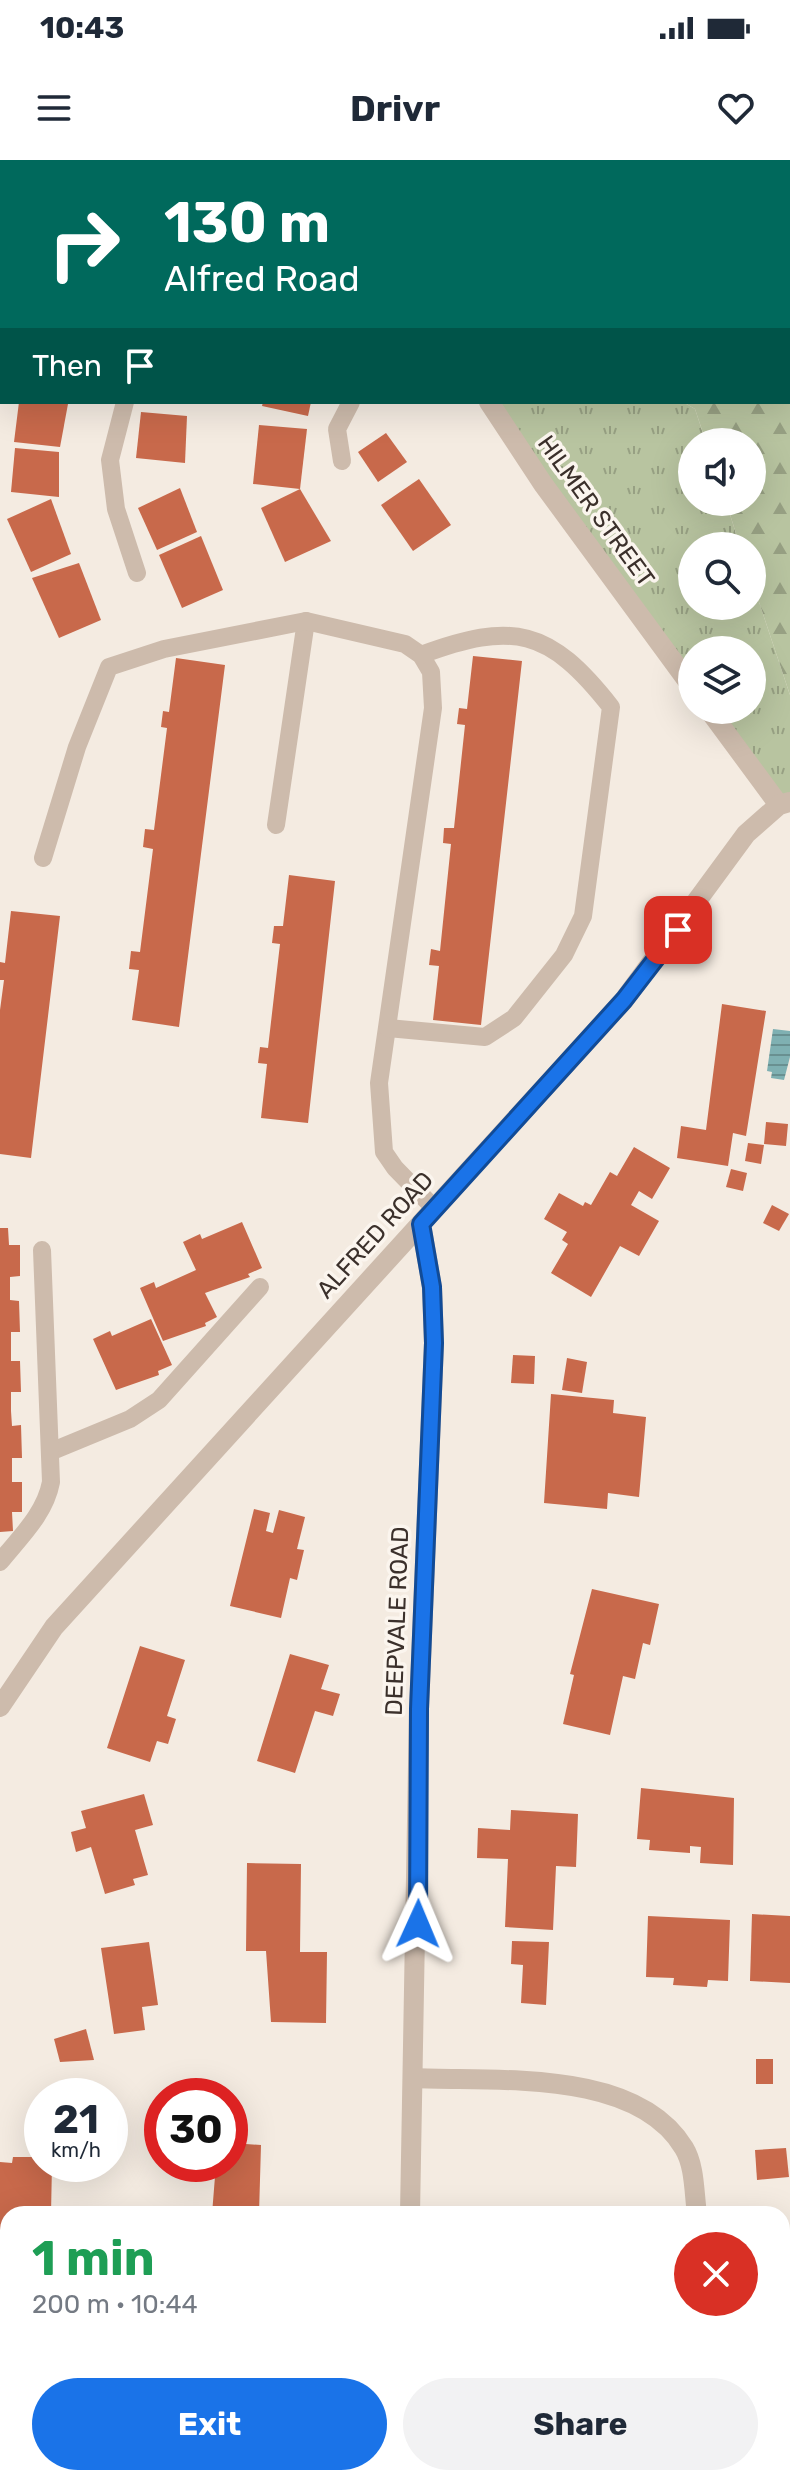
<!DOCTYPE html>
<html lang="en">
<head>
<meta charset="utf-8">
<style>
	:root { --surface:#fff; --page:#f2f2f3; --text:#1f2937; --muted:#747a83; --accent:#1a73e8 }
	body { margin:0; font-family:Rubik,sans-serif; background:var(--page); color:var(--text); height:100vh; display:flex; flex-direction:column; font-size:30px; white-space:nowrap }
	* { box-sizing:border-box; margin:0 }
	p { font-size:26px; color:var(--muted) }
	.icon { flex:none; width:44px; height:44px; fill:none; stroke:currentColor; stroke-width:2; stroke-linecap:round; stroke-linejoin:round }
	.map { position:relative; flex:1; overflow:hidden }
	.sheet { position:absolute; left:0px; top:2046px; width:790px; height:280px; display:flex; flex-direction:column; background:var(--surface); border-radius:24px 24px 0 0; box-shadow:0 8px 32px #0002 }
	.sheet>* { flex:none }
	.hud { position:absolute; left:0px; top:0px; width:790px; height:244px; box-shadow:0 8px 32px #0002; background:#00695c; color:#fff; overflow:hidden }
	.tools { position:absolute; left:678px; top:268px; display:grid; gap:16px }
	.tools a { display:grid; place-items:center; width:88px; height:88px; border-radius:50%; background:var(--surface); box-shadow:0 8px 32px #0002; font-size:40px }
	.speed { position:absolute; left:24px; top:1918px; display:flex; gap:16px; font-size:40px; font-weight:700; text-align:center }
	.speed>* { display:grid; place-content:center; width:104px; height:104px; border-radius:50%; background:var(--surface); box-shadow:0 8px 32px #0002; line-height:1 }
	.speed small { font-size:20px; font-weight:400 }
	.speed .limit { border:12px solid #d22; background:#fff; color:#111 }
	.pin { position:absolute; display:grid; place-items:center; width:68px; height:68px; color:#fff; margin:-34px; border-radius:16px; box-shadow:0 4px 12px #0006 }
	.me { position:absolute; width:88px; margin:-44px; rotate:1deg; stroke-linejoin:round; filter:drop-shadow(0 0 6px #0008) }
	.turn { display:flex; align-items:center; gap:28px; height:168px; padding:0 32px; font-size:36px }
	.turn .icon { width:104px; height:104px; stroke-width:2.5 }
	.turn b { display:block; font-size:56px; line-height:68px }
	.then { display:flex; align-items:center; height:76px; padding:0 32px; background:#0003; gap:16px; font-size:30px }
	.round { display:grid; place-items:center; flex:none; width:84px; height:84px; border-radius:42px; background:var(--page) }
	.headline { display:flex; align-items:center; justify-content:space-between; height:136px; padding:0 32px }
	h1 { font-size:48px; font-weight:700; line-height:60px; color:#1e9e55 }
	.primary-button { display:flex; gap:16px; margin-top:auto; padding:16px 32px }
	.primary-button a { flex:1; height:92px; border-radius:48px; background:var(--accent); color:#fff; font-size:32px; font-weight:700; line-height:92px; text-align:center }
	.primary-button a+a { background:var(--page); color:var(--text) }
	.status { display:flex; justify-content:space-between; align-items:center; height:56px; padding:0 40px; background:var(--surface); direction:ltr }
	.status svg { height:22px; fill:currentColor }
	header { display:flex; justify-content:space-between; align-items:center; height:104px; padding:0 32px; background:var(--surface); font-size:36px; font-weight:700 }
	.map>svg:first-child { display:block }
	.grass { fill:url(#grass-tufts) }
	.forest { fill:url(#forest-firs) }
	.water { fill:url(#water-rules) }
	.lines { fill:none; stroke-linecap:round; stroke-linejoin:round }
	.stream { stroke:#7fb0b2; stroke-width:11 }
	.building { fill:#c8694b }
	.service { stroke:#cdbbac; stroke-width:18 }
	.minor { stroke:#cdbbac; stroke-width:20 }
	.route-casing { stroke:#114b97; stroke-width:20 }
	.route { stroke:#1a73e8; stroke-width:14 }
	.labels { text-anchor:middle; stroke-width:7; stroke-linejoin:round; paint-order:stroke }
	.street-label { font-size:24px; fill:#3b302b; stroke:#fbf5ee }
</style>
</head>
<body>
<div class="status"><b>10:43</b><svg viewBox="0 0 49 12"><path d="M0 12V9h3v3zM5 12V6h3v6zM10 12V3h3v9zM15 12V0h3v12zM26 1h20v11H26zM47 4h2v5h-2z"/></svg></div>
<header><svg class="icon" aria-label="menu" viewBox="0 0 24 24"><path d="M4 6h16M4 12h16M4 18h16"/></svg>Drivr<svg class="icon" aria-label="heart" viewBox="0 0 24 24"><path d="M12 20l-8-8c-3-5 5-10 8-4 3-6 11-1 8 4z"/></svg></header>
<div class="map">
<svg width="790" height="2326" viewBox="0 0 790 2326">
	<defs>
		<pattern id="grass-tufts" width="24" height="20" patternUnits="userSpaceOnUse" patternTransform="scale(2)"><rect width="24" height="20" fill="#b8c4a0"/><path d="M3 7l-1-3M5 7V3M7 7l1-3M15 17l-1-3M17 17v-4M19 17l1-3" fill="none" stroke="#97a083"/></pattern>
		<pattern id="forest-firs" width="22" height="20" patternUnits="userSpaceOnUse" patternTransform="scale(2)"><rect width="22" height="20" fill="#b8c4a0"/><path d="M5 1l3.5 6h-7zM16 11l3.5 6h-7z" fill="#97a083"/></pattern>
		<pattern id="water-rules" width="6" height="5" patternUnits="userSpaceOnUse" patternTransform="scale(2)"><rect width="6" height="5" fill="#7fb0b2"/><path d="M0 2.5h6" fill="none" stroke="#699091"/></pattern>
	</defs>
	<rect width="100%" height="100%" fill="#f4ebe1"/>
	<!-- grass -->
	<polygon class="grass" points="492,242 683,242 695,249 706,282 692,282 692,342 726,342 740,386 692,386 692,446 752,446 752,421 790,535 790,641 780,645 711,550 752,550 752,490 692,490 692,524"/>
	<!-- forest -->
	<polygon class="forest" points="574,0 790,0 790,535 752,421 752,386 740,386 726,342 752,342 752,282 706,282 695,249 683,242 788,242 788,2"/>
	<!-- water -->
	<polygon class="water" points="773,869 790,871 790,897 784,920 771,918 772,912 767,911"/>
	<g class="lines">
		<!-- stream -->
		<g class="stream">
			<polyline points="742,0 742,2"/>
			<polyline points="788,179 790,187"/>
		</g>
	</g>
	<!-- building -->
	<g class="building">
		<polygon points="19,242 68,244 60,287 14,282"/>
		<polygon points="263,242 311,242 308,256 262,246"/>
		<polygon points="141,252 187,256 185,303 136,298"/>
		<polygon points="259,265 307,269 300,329 253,324"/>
		<polygon points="386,273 407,302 378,322 358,292"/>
		<polygon points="15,288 59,292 59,337 11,332"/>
		<polygon points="419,319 451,365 413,391 381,345"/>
		<polygon points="180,328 197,372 157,390 138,348"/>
		<polygon points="300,329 331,381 285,402 261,348"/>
		<polygon points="51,339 71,394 31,412 7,359"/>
		<polygon points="201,376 223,430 182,448 159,395"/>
		<polygon points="79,403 101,460 59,478 32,418"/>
		<polygon points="473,496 522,501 481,865 433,860 439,806 429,805 431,789 440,791 451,684 443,683 444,668 454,668 465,565 457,564 459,548 467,549"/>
		<polygon points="176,498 225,505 179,867 132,860 139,810 129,809 131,791 140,792 153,689 143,687 145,669 154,670 167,568 161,567 163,551 169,552"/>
		<polygon points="289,715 335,721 308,963 261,958 267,904 258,903 260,887 268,888 280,784 272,783 274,766 283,766"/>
		<polygon points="11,751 60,756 31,998 0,994 0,850 4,820 0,820 0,802 5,803"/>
		<polygon points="722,844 766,851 746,976 733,973 728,1006 677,998 681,966 706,970"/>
		<polygon points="766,962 788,964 786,986 764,984"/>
		<polygon points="748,983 764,985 761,1004 745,1001"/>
		<polygon points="634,987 670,1008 652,1039 639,1031 631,1045 659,1061 639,1096 620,1086 591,1137 551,1113 568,1084 562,1080 567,1072 544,1059 559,1033 583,1046 585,1042 591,1045 610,1012 617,1016"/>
		<polygon points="731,1009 747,1013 743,1031 726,1027"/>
		<polygon points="772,1045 789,1054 779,1071 763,1063"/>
		<polygon points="242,1062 262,1108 248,1114 250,1117 205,1133 217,1157 205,1163 206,1166 163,1181 140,1128 154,1122 156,1128 196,1110 183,1082 200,1074 202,1079"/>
		<polygon points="0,1068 8,1068 9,1085 20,1085 20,1116 10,1117 10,1140 19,1141 20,1172 11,1172 11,1201 20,1201 21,1232 11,1232 11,1251 12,1266 21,1265 22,1298 12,1298 12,1322 22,1322 22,1352 12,1352 13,1371 0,1372"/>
		<polygon points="151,1159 172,1205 158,1211 159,1215 116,1230 93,1179 110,1171 112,1176"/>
		<polygon points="513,1195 535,1196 534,1224 511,1223"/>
		<polygon points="567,1198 587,1202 582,1233 562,1230"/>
		<polygon points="551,1234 614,1240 613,1253 646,1257 639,1337 608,1333 607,1349 544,1343"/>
		<polygon points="254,1349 270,1353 266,1371 273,1373 279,1350 305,1357 297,1389 304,1390 297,1420 290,1418 281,1458 230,1446"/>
		<polygon points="592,1429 659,1444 650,1485 643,1483 635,1519 623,1516 610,1575 563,1564 574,1515 570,1514"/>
		<polygon points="140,1486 185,1500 167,1556 176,1559 168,1584 157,1581 150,1602 107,1588"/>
		<polygon points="290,1494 329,1505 321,1529 340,1534 333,1556 315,1551 295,1613 257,1601"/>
		<polygon points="641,1628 734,1638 733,1705 700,1703 701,1687 690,1686 690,1693 649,1690 650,1680 637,1679"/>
		<polygon points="144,1634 153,1665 135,1670 148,1715 133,1719 135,1725 105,1734 91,1687 76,1692 71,1672 86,1668 81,1651"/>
		<polygon points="511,1650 578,1654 576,1707 556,1706 553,1770 505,1767 508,1699 477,1698 478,1668 510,1670"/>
		<polygon points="247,1703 301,1704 300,1792 327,1792 326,1863 271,1862 266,1791 246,1791"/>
		<polygon points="752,1754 790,1756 790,1823 750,1821"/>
		<polygon points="648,1756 730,1760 728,1821 708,1820 707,1827 673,1825 674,1818 646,1817"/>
		<polygon points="512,1781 549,1782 546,1845 521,1843 523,1805 511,1804"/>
		<polygon points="149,1782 158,1845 142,1847 145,1870 114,1874 101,1788"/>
		<polygon points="86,1869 94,1900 60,1902 54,1879"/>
		<rect x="756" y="1899" width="17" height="25"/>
		<polygon points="230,1955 235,1956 232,1983 261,1985 259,2054 212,2054 216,2004 230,2004"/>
		<polygon points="786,1988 789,2017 757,2020 755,1990"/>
		<polygon points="13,1997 35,1997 35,2002 52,2004 51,2054 8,2054 8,2124 0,2124 0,2002 12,2003"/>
		<polygon points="0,2216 8,2217 8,2254 0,2252"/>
	</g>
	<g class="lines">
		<!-- service -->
		<g class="service">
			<polyline points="25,0 29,2"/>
			<polyline points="142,0 145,2"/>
			<polyline points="125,242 110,300 116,349 137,413"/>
			<polyline points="342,301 337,269 351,242"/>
			<polyline points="276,665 306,461"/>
			<polyline points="43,698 77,587 109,507 164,489 306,461 405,484 421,495 431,512 433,548 379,923 384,992 395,1008 434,1048"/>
			<path d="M388 868 485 877 514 858 564 795 583 756 611 547C549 468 513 461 421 495"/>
			<polyline points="50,1292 130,1259 159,1240 260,1127"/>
			<path d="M0 1402C20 1377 45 1354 51 1322L42 1090"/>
		</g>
		<!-- minor -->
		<g class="minor">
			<polyline points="390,0 391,2"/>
			<polyline points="489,242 543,324 692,527"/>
			<polyline points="709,550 779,645"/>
			<polyline points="0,1547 54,1467 624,840 746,674 779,645 790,642"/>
			<path d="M415 1918C496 1922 636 1908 684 1988 695 2006 694 2033 697 2054"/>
			<polyline points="410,2054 419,1549 434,1183 432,1127 421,1064"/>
			<polyline points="722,2318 723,2326"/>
			<polyline points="401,2326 401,2318"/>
		</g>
	</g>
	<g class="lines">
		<!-- route casing -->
		<g class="route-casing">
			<polyline id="route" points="418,1764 419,1549 434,1183 432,1127 421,1064 624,840 678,770"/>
		</g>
		<!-- route -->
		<use href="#route" class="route"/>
	</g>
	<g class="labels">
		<!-- street labels -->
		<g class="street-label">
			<text transform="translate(596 351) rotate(54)" y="8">HILMER STREET</text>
			<text transform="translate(375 1075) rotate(-48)" y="8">ALFRED ROAD</text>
			<text transform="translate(397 1461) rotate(-88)" y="8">DEEPVALE ROAD</text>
		</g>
	</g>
</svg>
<div class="tools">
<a><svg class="icon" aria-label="sound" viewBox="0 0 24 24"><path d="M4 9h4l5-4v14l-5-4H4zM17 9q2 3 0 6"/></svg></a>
<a><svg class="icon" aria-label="search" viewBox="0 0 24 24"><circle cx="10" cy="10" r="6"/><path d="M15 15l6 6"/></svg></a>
<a><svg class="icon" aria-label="layers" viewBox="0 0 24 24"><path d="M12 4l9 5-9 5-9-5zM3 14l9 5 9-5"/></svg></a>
</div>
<div class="speed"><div>21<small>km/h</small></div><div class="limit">30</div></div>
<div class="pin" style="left:678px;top:770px;background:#d93025"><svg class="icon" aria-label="arrive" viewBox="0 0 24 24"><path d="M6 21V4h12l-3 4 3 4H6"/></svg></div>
<svg class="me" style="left:418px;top:1764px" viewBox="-20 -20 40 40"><path d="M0-17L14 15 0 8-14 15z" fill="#1a73e8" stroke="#fff" stroke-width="4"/></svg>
<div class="hud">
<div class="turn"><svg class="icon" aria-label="right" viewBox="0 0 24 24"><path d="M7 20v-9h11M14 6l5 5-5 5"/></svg><div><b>130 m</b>Alfred Road</div></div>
<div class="then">Then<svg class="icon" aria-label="arrive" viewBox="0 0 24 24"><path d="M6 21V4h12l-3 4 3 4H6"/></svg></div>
</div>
<section class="sheet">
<div class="headline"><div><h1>1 min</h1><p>200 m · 10:44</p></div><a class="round" style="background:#d93025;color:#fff"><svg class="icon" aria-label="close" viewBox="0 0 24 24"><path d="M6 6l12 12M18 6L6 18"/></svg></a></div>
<div class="primary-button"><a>Exit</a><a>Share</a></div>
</section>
</div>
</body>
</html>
